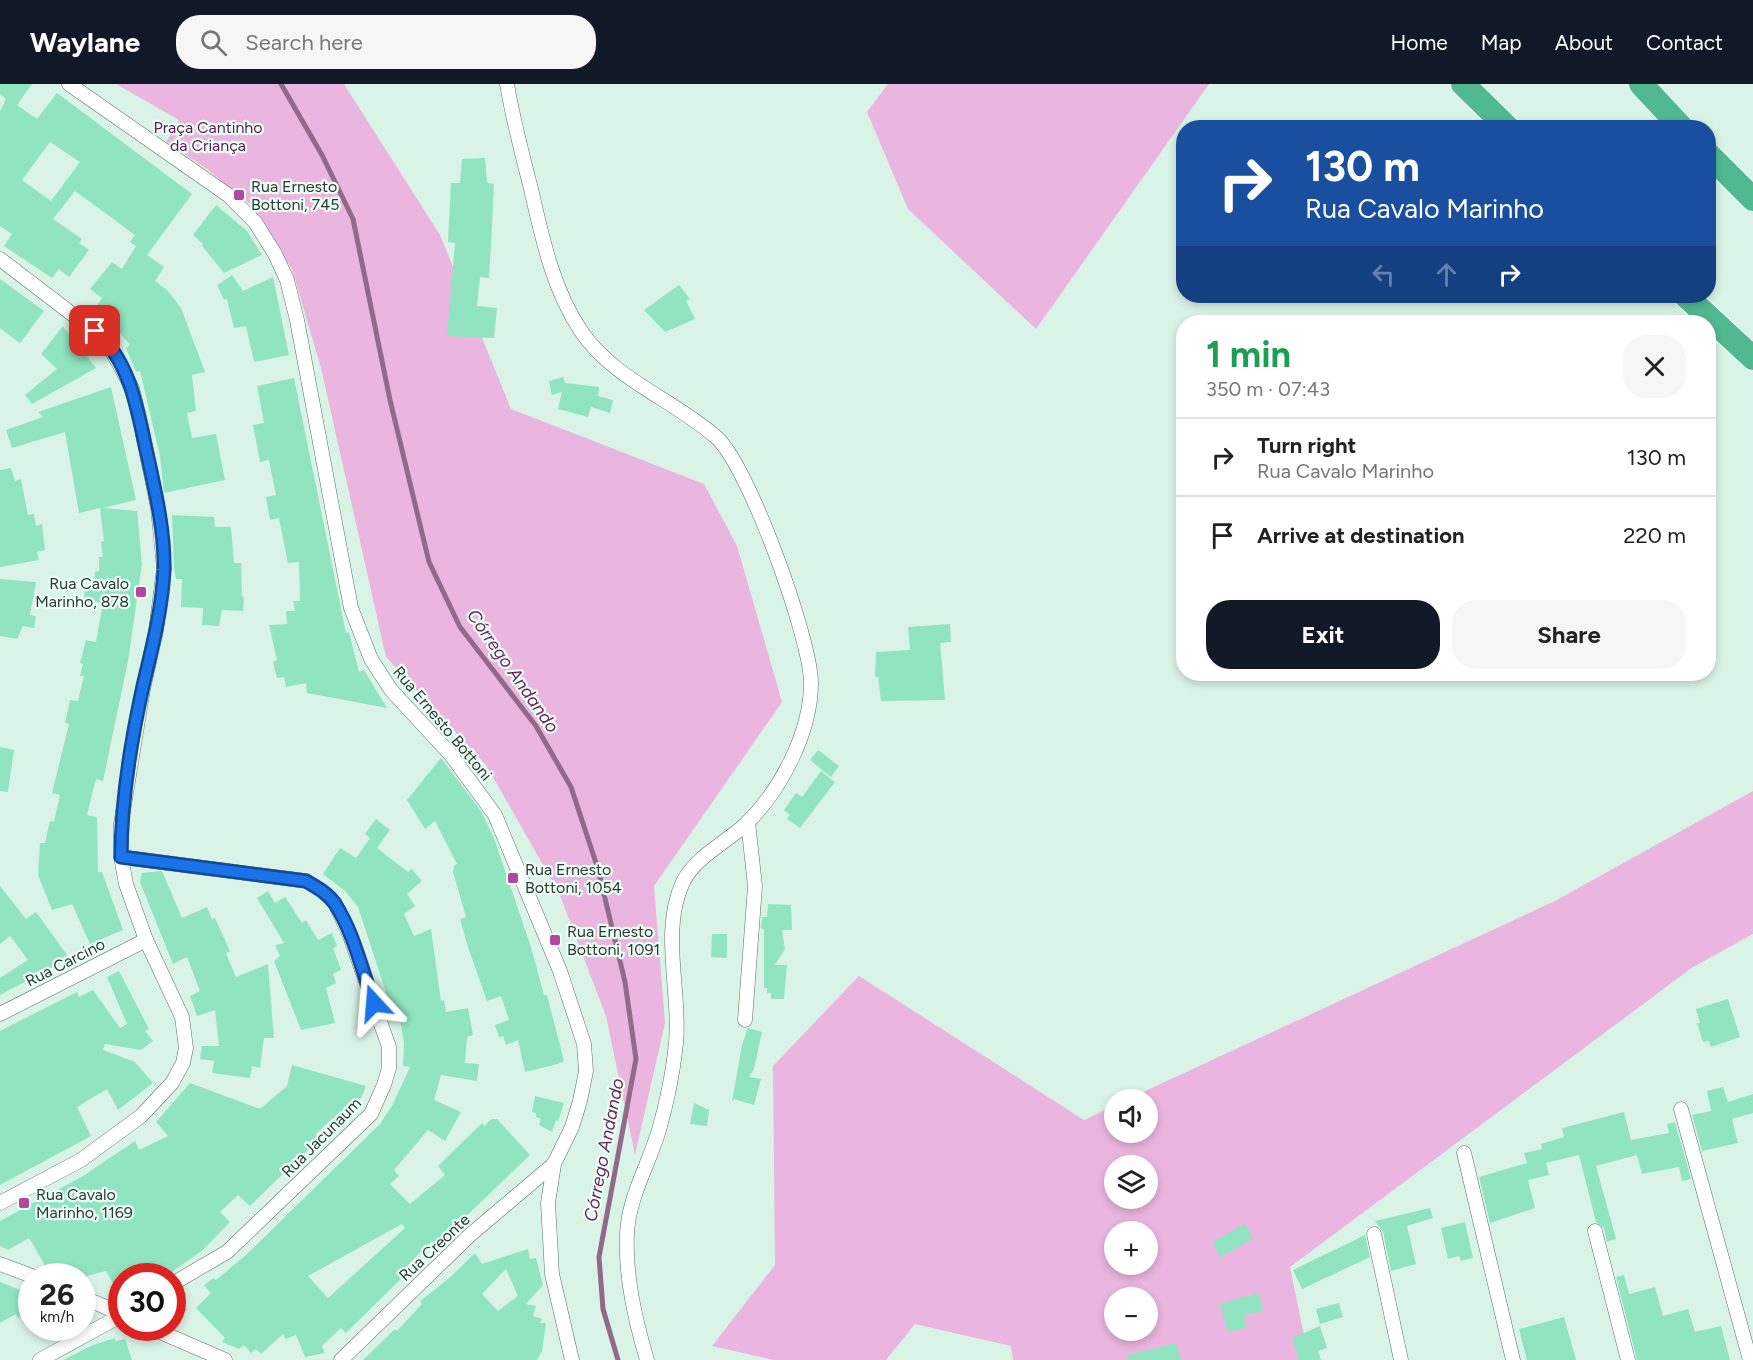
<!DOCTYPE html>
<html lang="en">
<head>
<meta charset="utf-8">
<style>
	:root { --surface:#fff; --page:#f6f6f6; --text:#222; --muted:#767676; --line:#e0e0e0; --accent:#111827 }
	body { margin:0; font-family:Figtree,sans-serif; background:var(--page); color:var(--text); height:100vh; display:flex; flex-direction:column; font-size:22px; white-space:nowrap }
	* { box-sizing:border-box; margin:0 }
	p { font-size:20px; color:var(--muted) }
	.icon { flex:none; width:33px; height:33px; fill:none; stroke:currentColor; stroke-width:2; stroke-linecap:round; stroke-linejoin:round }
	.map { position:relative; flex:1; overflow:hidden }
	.sheet { position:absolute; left:1176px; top:231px; width:540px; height:366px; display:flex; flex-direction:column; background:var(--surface); border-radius:24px; box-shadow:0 3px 9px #0003 }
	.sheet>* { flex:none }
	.banner { position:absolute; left:1176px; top:36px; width:540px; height:183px; border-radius:24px; box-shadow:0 3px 9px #0003; background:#1a4fa0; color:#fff; overflow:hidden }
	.buttons { position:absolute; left:1104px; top:1005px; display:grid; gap:12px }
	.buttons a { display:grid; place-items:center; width:54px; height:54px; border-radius:50%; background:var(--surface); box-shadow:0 3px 9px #0003; font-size:30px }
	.speed { position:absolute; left:18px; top:1179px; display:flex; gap:12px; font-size:30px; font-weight:700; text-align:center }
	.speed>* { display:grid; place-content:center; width:78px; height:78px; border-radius:50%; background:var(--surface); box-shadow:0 3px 9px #0003; line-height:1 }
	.speed small { font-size:15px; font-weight:400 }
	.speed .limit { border:9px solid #d22; background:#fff; color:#111 }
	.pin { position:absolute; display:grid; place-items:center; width:51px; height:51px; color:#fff; margin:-26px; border-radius:12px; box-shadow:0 3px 9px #0006 }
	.me { position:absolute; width:66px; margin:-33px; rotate:341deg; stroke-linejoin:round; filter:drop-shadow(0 0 4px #0008) }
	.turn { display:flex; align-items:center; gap:21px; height:126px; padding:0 30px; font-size:27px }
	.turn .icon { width:78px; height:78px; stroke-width:2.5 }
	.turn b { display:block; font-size:42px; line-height:51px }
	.lanes { display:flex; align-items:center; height:57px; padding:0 30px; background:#0003; justify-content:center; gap:30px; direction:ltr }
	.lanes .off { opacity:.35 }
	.round { display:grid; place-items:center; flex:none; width:63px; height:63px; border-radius:24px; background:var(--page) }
	.summary { display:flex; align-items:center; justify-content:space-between; height:102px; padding:0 30px }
	h1 { font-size:36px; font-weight:700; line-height:45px; color:#1e9e55 }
	.cta { display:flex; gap:12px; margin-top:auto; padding:12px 30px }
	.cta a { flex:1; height:69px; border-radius:24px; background:var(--accent); color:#fff; font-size:24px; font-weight:700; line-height:69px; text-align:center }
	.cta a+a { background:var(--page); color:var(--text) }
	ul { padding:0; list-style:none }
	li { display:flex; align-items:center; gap:18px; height:78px; padding:0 30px; border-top:2px solid var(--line) }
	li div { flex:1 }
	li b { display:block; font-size:22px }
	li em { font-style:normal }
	header { display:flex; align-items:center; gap:36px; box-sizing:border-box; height:84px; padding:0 30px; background:var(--accent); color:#fff }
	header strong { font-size:28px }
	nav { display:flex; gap:33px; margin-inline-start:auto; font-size:21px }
	.search { width:420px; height:54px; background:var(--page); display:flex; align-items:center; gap:15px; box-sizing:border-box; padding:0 21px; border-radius:24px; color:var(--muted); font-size:22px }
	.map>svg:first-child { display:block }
	.green { fill:#eab5de; fill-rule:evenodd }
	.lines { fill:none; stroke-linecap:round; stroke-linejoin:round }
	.stream { stroke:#916a8a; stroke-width:5 }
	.building { fill:#90e5c0; fill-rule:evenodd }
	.street-casing { stroke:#5a6f65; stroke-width:15 }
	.highway-casing { stroke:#fff; stroke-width:26 }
	.street { stroke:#fff; stroke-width:14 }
	.highway { stroke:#50b990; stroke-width:24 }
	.route-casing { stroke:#114b97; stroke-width:15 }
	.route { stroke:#1a73e8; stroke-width:10 }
	.poi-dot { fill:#b445a2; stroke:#ebfff5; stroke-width:2 }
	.labels { text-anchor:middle; stroke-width:4.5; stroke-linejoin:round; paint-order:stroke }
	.park-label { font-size:16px; fill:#601856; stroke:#ebfff5 }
	.poi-label { font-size:16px; fill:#2e3833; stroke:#ebfff5; text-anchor:start }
	.street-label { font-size:16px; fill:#2e3833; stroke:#ebfff5 }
	.water-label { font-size:18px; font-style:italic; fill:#6c2461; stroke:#ebfff5 }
</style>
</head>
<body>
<header>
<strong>Waylane</strong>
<div class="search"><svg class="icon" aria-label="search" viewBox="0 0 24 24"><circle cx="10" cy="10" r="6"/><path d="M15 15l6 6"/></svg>Search here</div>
<nav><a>Home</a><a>Map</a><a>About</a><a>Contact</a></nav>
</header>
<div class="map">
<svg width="1753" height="1276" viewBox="0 0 1753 1276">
	<rect width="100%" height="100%" fill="#daf3e7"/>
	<!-- green -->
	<g class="green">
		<polygon points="116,0 344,0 440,151 511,325 704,400 737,462 782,618 654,802 665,939 635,1071 606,932 559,809 486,681 386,573 321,284 292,185 250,120 207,85 166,58 179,36"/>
		<polygon points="888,0 1209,0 1036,245 908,125 867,28"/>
		<path d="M1753 707V850L1693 883 1290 1183 1309 1276H1013L1011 1262 915 1240 886 1276H774L712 1262 775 1181 773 982 859 892 1084 1036 1114 1022V1048H1148V1016L1128 1015 1555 817ZM1114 1082H1148V1114H1114ZM1114 1148H1148V1180H1114ZM1114 1214H1148V1246H1114Z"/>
	</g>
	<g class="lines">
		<!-- stream -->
		<polyline class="stream" points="281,0 322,71 353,135 390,316 429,478 460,543 536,642 571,703 598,785 625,898 636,975 599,1173 603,1225 618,1276"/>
	</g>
	<!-- building -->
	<g class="building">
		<path d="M0 0H32L17 21 37 35 57 9 192 110 147 171 164 183 155 197 167 206 181 224 205 288 192 291 196 327 187 329 192 354 216 350 225 396 164 409 160 372 140 287 136 288 126 264 130 261 107 234 94 226 102 214 90 205 112 178 122 185 136 162 130 158 135 151 75 107 53 135 82 155 79 159 89 166 69 193 59 185 52 194 4 162 12 150 0 142V27L6 15 0 10ZM50 58 80 78 51 117 22 96Z"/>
		<polygon points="485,74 487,99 494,100 491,161 489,194 480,193 477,222 497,224 494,254 447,252 455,159 448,158 451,99 460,99 462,75"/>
		<polygon points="216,121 247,147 262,171 224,189 202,162 203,160 193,151"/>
		<polygon points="232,191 243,207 273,193 289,271 254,278 246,242 234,244 227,215 224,216 217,201"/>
		<polygon points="0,195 44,227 20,259 0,244"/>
		<polygon points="679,201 690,215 686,217 695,235 665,248 644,226"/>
		<polygon points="63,242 96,284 32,320 25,311 57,285 41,270"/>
		<polygon points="563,293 565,299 599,303 598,312 613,316 610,329 591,323 588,333 558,325 562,308 552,311 549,297"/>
		<polygon points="294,294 346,549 349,548 359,588 364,586 387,624 307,609 306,599 286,603 284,593 277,594 273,578 277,576 269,541 287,540 286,527 295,527 293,517 300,517 299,478 288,479 279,434 270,436 266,413 276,411 269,376 260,378 253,341 264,339 257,302"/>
		<polygon points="111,303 136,416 103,424 137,427 142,480 128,577 103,697 96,695 87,731 97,733 98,788 102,788 123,846 90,860 72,820 52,826 38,791 40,759 45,759 50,737 54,738 60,711 52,709 69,640 65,639 70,616 78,617 84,592 80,592 83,580 80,579 86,556 96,558 103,519 84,517 85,502 93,502 95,488 99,487 99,473 103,473 101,458 104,457 100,424 79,429 65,348 12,364 6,346 43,333 38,328"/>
		<polygon points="11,384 15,397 21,395 28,431 34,430 36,442 42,440 45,466 37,468 39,476 0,483 0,386"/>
		<polygon points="172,431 214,433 215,443 231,443 234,479 241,479 242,512 244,513 243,527 222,526 219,542 202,541 203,524 181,523 182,495 176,495 174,483"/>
		<polygon points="0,495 36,498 30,531 36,532 34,544 23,542 17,555 0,552"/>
		<polygon points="950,540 951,558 940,559 945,616 881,617 878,593 875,593 876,568 910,566 908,543"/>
		<polygon points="0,663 14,666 8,708 0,707"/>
		<polygon points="818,666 839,682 831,693 810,676"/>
		<polygon points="441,674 481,727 494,754 531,863 544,911 547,911 564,977 558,980 525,988 518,956 506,961 503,952 499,953 495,941 509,936 501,912 487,917 468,863 460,835 466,833 453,788 454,782 457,780 435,737 425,745 407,716"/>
		<polygon points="821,687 835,698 800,744 787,735 790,731 784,726 796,709 802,713"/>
		<path d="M376 735 390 746 377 764 408 788 412 785 422 797 407 810 415 822 404 830 414 852 431 845 441 917 444 916 446 928 468 924 473 951 467 953 465 979 479 980 477 997 441 991 434 1016 461 1028 445 1057 428 1046 394 1086 399 1092 390 1100 410 1120 445 1091 438 1082 482 1039 484 1042 492 1035H497L530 1071 436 1161 432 1157 404 1185 407 1189 351 1244 346 1249 341 1244 322 1262 325 1269 305 1273 296 1251 286 1255 283 1250 261 1270 256 1265 251 1269 244 1261 239 1265 222 1258 225 1254 196 1224 211 1209 204 1201 214 1194 216 1196 247 1170 380 1040 393 1020 410 983 403 982 404 959 400 935 395 936 358 823 345 807 323 790 340 764 356 774 370 754 365 750ZM402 1140 405 1144 328 1214 308 1192Z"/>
		<polygon points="162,787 182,834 207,823 212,835 215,834 230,867 226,869 236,893 268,880 274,954 264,954 260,984 252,982 250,994 212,989 214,977 200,975 202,962 219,962 215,926 197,932 190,912 200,907 187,873 173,880 140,798 142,789"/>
		<polygon points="0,802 26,835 36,828 67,871 59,876 61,879 0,911 0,894 28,876 10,852 0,860"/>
		<polygon points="268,807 275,819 285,813 302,839 306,836 318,856 332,849 337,862 333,864 341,886 333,890 336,899 326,904 335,939 301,946 274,877 280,872 275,861 284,859 257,814"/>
		<polygon points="768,820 791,821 792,846 782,846 785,865 775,881 787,881 784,915 771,915 771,909 767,909 767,904 764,904 764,845 761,844 762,833 767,833"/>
		<polygon points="712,850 727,850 727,874 711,873"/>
		<polygon points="119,887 149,945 145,947 153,957 141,966 105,960 103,966 135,978 153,999 118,1026 107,1005 77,1023 91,1052 0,1101 0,947 77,908 79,913 93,906 120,944 127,940 107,893"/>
		<polygon points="1728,915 1740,953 1711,963 1709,957 1703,958 1697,939 1700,939 1696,925"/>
		<polygon points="748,944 762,948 754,985 749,993 761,995 754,1021 734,1015 732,1018 742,961"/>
		<polygon points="292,981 366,1002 361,1014 339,1038 333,1034 316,1050 320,1054 250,1122 238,1111 220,1128 230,1138 203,1166 166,1192 122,1192 122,1216 106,1187 87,1192 66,1192 46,1183 29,1154 8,1166 0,1162 0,1137 83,1092 135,1057 139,1066 168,1052 156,1038 190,999 260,1025 287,1002"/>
		<polygon points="1723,1003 1728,1018 1753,1010 1753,1029 1732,1035 1738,1059 1702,1067 1692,1031 1711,1027 1707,1007"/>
		<polygon points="535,1012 564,1019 558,1037 556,1036 552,1048 539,1041 541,1035 536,1033 536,1029 532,1028"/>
		<polygon points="694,1019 709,1026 707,1042 690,1040"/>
		<polygon points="1624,1028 1631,1056 1669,1049 1667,1040 1675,1038 1691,1095 1682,1097 1679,1083 1642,1090 1637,1071 1596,1082 1616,1155 1607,1158 1604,1144 1596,1138 1579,1071 1546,1079 1549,1091 1528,1096 1535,1124 1490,1139 1479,1093 1527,1079 1524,1069 1542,1065 1541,1060 1564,1053 1562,1044"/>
		<polygon points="1430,1124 1433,1134 1407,1142 1416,1180 1391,1187 1383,1148 1375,1137"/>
		<polygon points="1465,1138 1473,1174 1461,1177 1459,1172 1448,1175 1441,1144"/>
		<polygon points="1245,1140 1253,1155 1220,1173 1213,1158"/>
		<polygon points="1365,1151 1370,1173 1302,1205 1293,1186"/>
		<path d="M528 1165 530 1175 536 1174 543 1201 526 1220 536 1222 533 1232 542 1235 540 1239H546L542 1267 537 1276H363L395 1245 397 1247 422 1220 420 1217 447 1196 475 1169 482 1180ZM506 1185 518 1212 498 1227 482 1210Z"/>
		<polygon points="1624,1191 1629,1210 1655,1203 1663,1232 1688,1225 1695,1248 1721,1242 1730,1276 1637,1276 1616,1193"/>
		<polygon points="0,1198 32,1211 32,1227 18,1234 16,1230 0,1239"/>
		<polygon points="1259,1209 1263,1227 1244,1231 1246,1244 1228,1248 1220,1220"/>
		<polygon points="1339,1219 1343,1233 1320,1240 1316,1225"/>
		<polygon points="1564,1233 1576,1276 1527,1276 1519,1245"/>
		<polygon points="1320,1242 1327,1264 1318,1267 1321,1276 1299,1276 1292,1254"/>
		<polygon points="115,1254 115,1257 125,1255 132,1276 63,1276 93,1261"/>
		<polygon points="1176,1259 1181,1276 1128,1276 1128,1271"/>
	</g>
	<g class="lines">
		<!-- street casing -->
		<g class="street-casing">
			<g id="street">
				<polyline points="69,0 228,111 255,138 275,170 287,196 297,236 351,524 371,575 391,606 451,671 495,731 560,887 584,960 586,987 580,1017 572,1043 554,1080 548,1119 552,1190 572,1276"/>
				<path d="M507 0C513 36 522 70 531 105 542 153 553 206 581 247 613 295 674 316 716 353 748 380 811 555 811 599 811 648 781 706 746 740 727 758 695 773 683 798 659 849 683 913 675 968 672 994 666 1021 659 1046 649 1080 629 1112 627 1149 625 1192 635 1235 647 1276"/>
				<polyline points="0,175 106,256 132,304 141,341 158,424 164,484 156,547 143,605 121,740 121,773 126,800 146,856 182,933 186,964 183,979 172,999 141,1032 81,1076 0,1119"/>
				<polyline points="121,773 306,797 322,807 335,819 350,852 389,963 389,984 384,1001 371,1030 227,1168 172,1200"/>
				<polyline points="0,930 146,856"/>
				<polyline points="745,936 755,802 748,738"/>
				<polyline points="1681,1025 1750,1276"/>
				<polyline points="1464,1069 1513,1276"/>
				<polyline points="1595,1147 1628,1276"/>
				<polyline points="1374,1150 1401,1276"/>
				<polyline points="0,1180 32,1192"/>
				<polyline points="82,1213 122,1230"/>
				<polyline points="151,1244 225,1276"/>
				<polyline points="40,1276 122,1231"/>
				<polyline points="341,1276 470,1151 554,1080"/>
			</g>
		</g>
		<!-- highway casing -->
		<g class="highway-casing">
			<g id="highway">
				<polyline points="1463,0 1508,44"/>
				<polyline points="1641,0 1682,44"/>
				<polyline points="1708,70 1753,115"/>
				<polyline points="1686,212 1753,274"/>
			</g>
		</g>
		<!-- street -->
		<use href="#street" class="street"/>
		<!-- highway -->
		<use href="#highway" class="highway"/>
	</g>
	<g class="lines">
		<!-- route casing -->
		<g class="route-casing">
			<path id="route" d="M95 247C127 274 136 317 144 356 153 398 165 443 164 486 162 526 152 564 143 602 131 657 121 717 121 773L306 797C316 803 328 809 335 820 354 849 362 887 374 919"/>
		</g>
		<!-- route -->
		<use href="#route" class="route"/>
	</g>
	<!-- markers -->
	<g class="poi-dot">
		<rect x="233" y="105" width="12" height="12" rx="3"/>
		<rect x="135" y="502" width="12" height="12" rx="3"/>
		<rect x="507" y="788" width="12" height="12" rx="3"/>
		<rect x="549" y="850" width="12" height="12" rx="3"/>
		<rect x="18" y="1113" width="12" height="12" rx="3"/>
	</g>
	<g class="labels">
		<!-- park labels -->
		<g class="park-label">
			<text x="208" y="49">Praça Cantinho<tspan x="208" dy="18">da Criança</tspan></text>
		</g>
		<!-- poi labels -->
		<g class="poi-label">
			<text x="251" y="108">Rua Ernesto<tspan x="251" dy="18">Bottoni, 745</tspan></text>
			<text x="129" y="505" text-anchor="end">Rua Cavalo<tspan x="129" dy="18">Marinho, 878</tspan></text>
			<text x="525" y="791">Rua Ernesto<tspan x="525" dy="18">Bottoni, 1054</tspan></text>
			<text x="567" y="853">Rua Ernesto<tspan x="567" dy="18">Bottoni, 1091</tspan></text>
			<text x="36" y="1116">Rua Cavalo<tspan x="36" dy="18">Marinho, 1169</tspan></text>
		</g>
		<!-- street labels -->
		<g class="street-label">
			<text transform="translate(443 639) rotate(50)" y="6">Rua Ernesto Bottoni</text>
			<text transform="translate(65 878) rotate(-27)" y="6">Rua Carcino</text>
			<text transform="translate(321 1053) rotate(-45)" y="6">Rua Jacunaum</text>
			<text transform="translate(434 1163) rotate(-43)" y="6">Rua Creonte</text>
		</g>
		<!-- water labels -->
		<g class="water-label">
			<text transform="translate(513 587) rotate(55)" y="6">Córrego Andando</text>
			<text transform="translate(604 1066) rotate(-79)" y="6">Córrego Andando</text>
		</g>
	</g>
</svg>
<div class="buttons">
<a><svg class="icon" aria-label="sound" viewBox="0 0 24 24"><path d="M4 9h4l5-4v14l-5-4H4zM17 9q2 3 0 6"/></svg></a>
<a><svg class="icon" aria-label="layers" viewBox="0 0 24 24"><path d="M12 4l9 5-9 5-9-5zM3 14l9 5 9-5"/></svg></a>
<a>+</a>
<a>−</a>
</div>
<div class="speed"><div>26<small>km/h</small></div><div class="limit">30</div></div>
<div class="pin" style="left:95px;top:247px;background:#d93025"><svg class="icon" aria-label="arrive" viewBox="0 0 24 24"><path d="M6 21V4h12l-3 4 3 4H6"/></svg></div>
<svg class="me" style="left:374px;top:919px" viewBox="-20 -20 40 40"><path d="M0-17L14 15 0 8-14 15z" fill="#1a73e8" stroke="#fff" stroke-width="4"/></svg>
<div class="banner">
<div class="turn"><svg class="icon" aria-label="right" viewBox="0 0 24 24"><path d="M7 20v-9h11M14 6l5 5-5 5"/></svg><div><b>130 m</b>Rua Cavalo Marinho</div></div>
<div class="lanes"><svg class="icon off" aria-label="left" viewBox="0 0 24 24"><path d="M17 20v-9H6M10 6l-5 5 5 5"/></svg><svg class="icon off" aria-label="ahead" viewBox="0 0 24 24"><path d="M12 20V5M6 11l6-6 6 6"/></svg><svg class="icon" aria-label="right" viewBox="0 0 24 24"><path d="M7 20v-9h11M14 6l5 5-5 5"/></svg></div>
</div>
<section class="sheet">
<div class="summary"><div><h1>1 min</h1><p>350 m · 07:43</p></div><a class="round"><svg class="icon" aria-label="close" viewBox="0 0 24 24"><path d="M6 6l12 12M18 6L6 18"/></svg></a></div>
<ul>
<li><svg class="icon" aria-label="right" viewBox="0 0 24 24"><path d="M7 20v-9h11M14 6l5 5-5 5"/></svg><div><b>Turn right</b><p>Rua Cavalo Marinho</p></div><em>130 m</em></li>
<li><svg class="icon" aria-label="arrive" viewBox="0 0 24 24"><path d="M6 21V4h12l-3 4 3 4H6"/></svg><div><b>Arrive at destination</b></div><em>220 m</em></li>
</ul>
<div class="cta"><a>Exit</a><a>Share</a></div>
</section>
</div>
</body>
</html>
